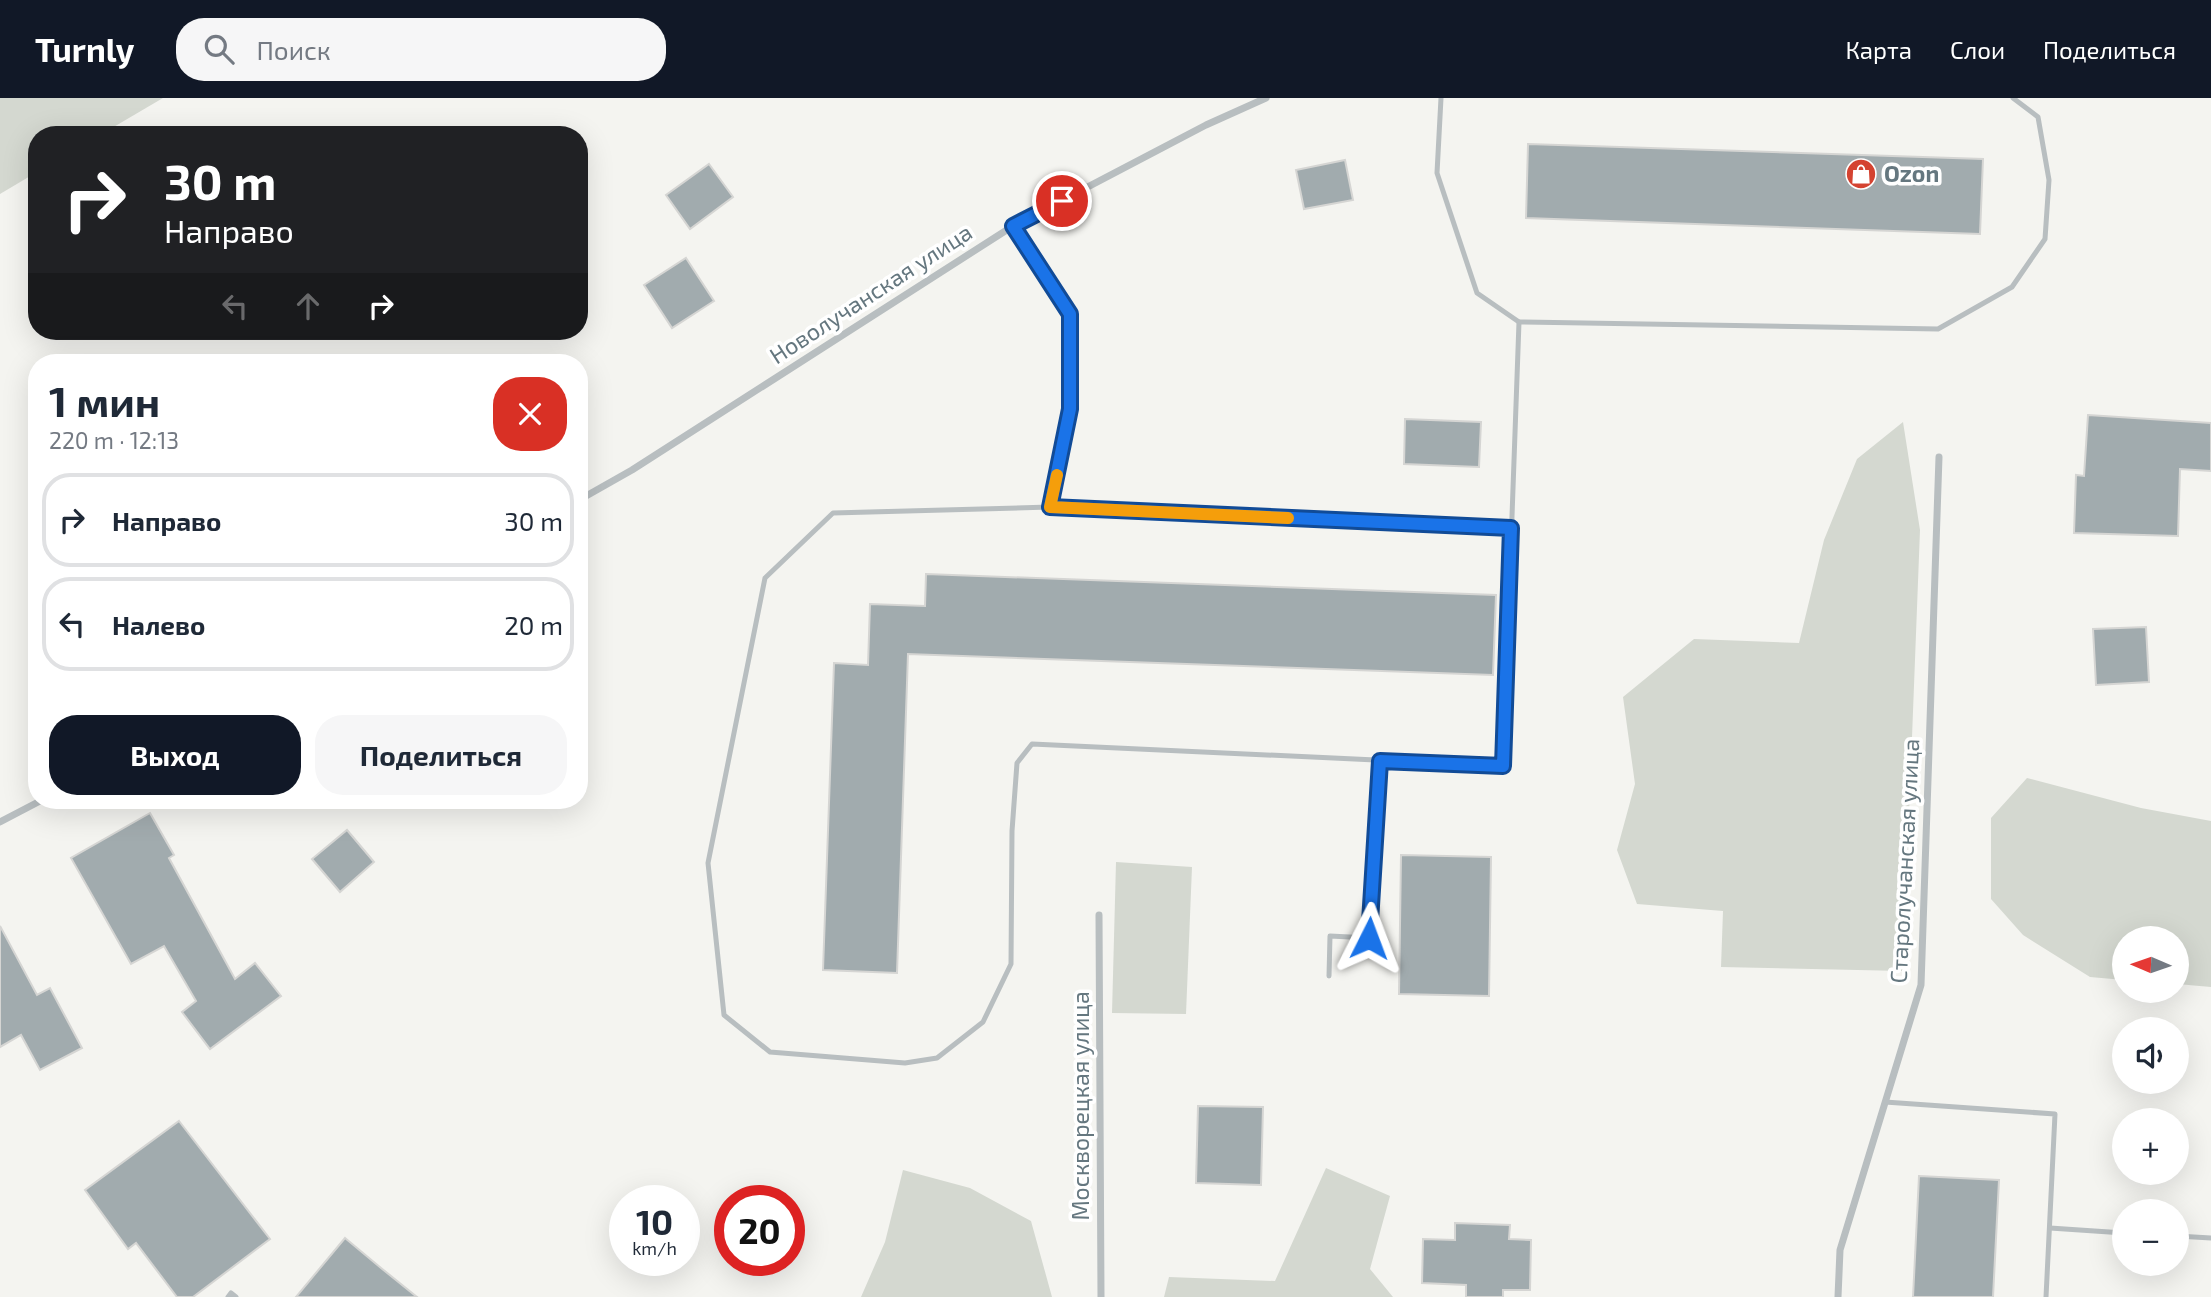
<!DOCTYPE html>
<html lang="ru">
<head>
<meta charset="utf-8">
<style>
	:root { --surface:#fff; --page:#f6f6f7; --text:#1f2937; --muted:#747a83; --line:#e0e1e3; --accent:#111827 }
	body { margin:0; font-family:"Exo 2",sans-serif; background:var(--page); color:var(--text); height:100vh; display:flex; flex-direction:column; font-size:26px; white-space:nowrap }
	* { box-sizing:border-box; margin:0 }
	p { font-size:23px; color:var(--muted) }
	.icon { flex:none; width:38px; height:38px; fill:none; stroke:currentColor; stroke-width:2; stroke-linecap:round; stroke-linejoin:round }
	.map { position:relative; flex:1; overflow:hidden }
	.side { position:absolute; left:28px; top:256px; width:560px; height:455px; display:flex; flex-direction:column; background:var(--surface); border-radius:28px; box-shadow:0 7px 28px #0002 }
	.side>* { flex:none }
	.banner { position:absolute; left:28px; top:28px; width:560px; height:214px; border-radius:28px; box-shadow:0 7px 28px #0002; background:#202124; color:#fff; overflow:hidden }
	.needle { width:46px; rotate:272deg }
	.fabs { position:absolute; left:2112px; top:828px; display:grid; gap:14px }
	.fabs a { display:grid; place-items:center; width:77px; height:77px; border-radius:50%; background:var(--surface); box-shadow:0 7px 28px #0002; font-size:35px }
	.speed { position:absolute; left:609px; top:1087px; display:flex; gap:14px; font-size:35px; font-weight:700; text-align:center }
	.speed>* { display:grid; place-content:center; width:91px; height:91px; border-radius:50%; background:var(--surface); box-shadow:0 7px 28px #0002; line-height:1 }
	.speed small { font-size:18px; font-weight:400 }
	.speed .limit { border:10px solid #d22; background:#fff; color:#111 }
	.pin { position:absolute; display:grid; place-items:center; width:60px; height:60px; color:#fff; margin:-30px; border:4px solid #fff; border-radius:50%; box-shadow:0 2px 7px #0007 }
	.me { position:absolute; width:77px; margin:-38px; rotate:3deg; stroke-linejoin:round; filter:drop-shadow(0 0 5px #0008) }
	.turn { display:flex; align-items:center; gap:24px; height:147px; padding:0 21px; font-size:32px }
	.turn .icon { width:91px; height:91px; stroke-width:2.5 }
	.turn b { display:block; font-size:49px; line-height:60px }
	.lanes { display:flex; align-items:center; height:66px; padding:0 21px; background:#0003; justify-content:center; gap:35px; direction:ltr }
	.lanes .off { opacity:.35 }
	.round { display:grid; place-items:center; flex:none; width:74px; height:74px; border-radius:28px; background:var(--page) }
	.head { display:flex; align-items:center; justify-content:space-between; height:119px; padding:0 21px }
	h1 { font-size:42px; font-weight:700; line-height:52px }
	.button { display:flex; gap:14px; margin-top:auto; padding:14px 21px }
	.button a { flex:1; height:80px; border-radius:28px; background:var(--accent); color:#fff; font-size:28px; font-weight:700; line-height:80px; text-align:center }
	.button a+a { background:var(--page); color:var(--text) }
	ul { padding:0; list-style:none }
	li { display:flex; align-items:center; gap:21px; height:94px; margin:0 14px 10px; padding:0 7px; border:4px solid var(--line); border-radius:28px }
	li div { flex:1 }
	li b { display:block; font-size:26px }
	li em { font-style:normal }
	header { display:flex; align-items:center; gap:42px; box-sizing:border-box; height:98px; padding:0 35px; background:var(--accent); color:#fff }
	header strong { font-size:33px }
	nav { display:flex; gap:38px; margin-inline-start:auto; font-size:24px }
	.search { width:490px; height:63px; background:var(--page); display:flex; align-items:center; gap:18px; box-sizing:border-box; padding:0 24px; border-radius:28px; color:var(--muted); font-size:26px }
	.map>svg:first-child { display:block }
	.green { fill:#d4d8d0 }
	.building { fill:#a1abae; stroke:#d5d5d3; stroke-width:2 }
	.lines { fill:none; stroke-linecap:round; stroke-linejoin:round }
	.lane { stroke:#b8bec0; stroke-width:5 }
	.street { stroke:#b8bec0; stroke-width:7 }
	.route-casing { stroke:#114b97; stroke-width:18 }
	.route { stroke:#1a73e8; stroke-width:12 }
	.slow { stroke:#f59e0b; stroke-width:12 }
	.labels { text-anchor:middle; stroke-width:7; stroke-linejoin:round; paint-order:stroke }
	.poi-label { font-size:23px; font-weight:bold; fill:#65777f; stroke:#fff; text-anchor:start }
	.street-label { font-size:23px; fill:#65777f; stroke:#fff }
</style>
</head>
<body>
<header>
<strong>Turnly</strong>
<div class="search"><svg class="icon" aria-label="search" viewBox="0 0 24 24"><circle cx="10" cy="10" r="6"/><path d="M15 15l6 6"/></svg>Поиск</div>
<nav><a>Карта</a><a>Слои</a><a>Поделиться</a></nav>
</header>
<div class="map">
<svg width="2211" height="1199" viewBox="0 0 2211 1199">
	<rect width="100%" height="100%" fill="#f4f4f0"/>
	<!-- green -->
	<g class="green">
		<polygon points="0,0 163,0 100,37 37,37 37,74 0,96"/>
		<polygon points="1903,324 1920,432 1903,873 1721,869 1723,813 1637,806 1617,752 1635,686 1623,599 1694,541 1799,545 1824,442 1857,361"/>
		<polygon points="2027,680 2141,710 2211,723 2211,889 2177,886 2177,840 2124,840 2124,882 2090,879 2023,837 1991,801 1991,720"/>
		<polygon points="1116,764 1192,769 1186,916 1112,915"/>
		<polygon points="1326,1070 1390,1098 1370,1171 1393,1199 1164,1199 1169,1179 1275,1183"/>
		<polygon points="903,1072 970,1090 1031,1123 1052,1199 861,1199 885,1144"/>
	</g>
	<!-- building -->
	<g class="building">
		<polygon points="1528,46 1983,61 1980,136 1526,120"/>
		<polygon points="1345,62 1353,102 1304,111 1296,72"/>
		<polygon points="709,66 733,99 690,131 666,97"/>
		<polygon points="686,160 714,203 672,230 644,187"/>
		<polygon points="2088,317 2211,325 2211,373 2180,371 2178,438 2074,435 2076,377 2084,378"/>
		<polygon points="1405,321 1481,324 1479,369 1404,366"/>
		<polygon points="926,476 1496,497 1493,577 908,556 897,875 823,872 834,565 868,567 870,506 925,508"/>
		<polygon points="2146,529 2149,584 2096,587 2093,531"/>
		<polygon points="150,715 174,757 169,760 235,881 255,865 281,898 210,951 182,914 196,903 164,848 131,866 71,760"/>
		<polygon points="347,732 374,764 340,794 312,761"/>
		<polygon points="1401,757 1491,759 1489,898 1399,896"/>
		<polygon points="0,828 37,897 50,890 82,950 40,972 21,937 0,949"/>
		<polygon points="1198,1008 1263,1009 1261,1087 1196,1085"/>
		<polygon points="179,1023 270,1141 193,1199 177,1199 136,1145 128,1151 85,1092"/>
		<polygon points="1919,1078 1999,1082 1993,1199 1913,1199"/>
		<polygon points="1455,1125 1510,1127 1509,1141 1531,1142 1530,1192 1503,1192 1503,1199 1466,1199 1466,1187 1422,1185 1423,1141 1455,1142"/>
		<polygon points="345,1140 381,1170 417,1199 296,1199"/>
	</g>
	<g class="lines">
		<!-- lane -->
		<g class="lane">
			<polyline points="1441,0 1437,75 1477,195 1519,224"/>
			<polyline points="1013,128 1070,216 1070,311 1050,409"/>
			<polyline points="1511,430 1050,409 833,415 765,480 708,765 724,917 770,954 905,965 937,960 983,924 1011,866 1012,733 1017,665 1032,646 1503,668 1519,224 1938,231 2012,189 2045,141 2049,82 2038,19 2013,0"/>
			<polyline points="1329,878 1330,838 1369,840 1380,662"/>
			<polyline points="1885,1004 2055,1016 2046,1199"/>
			<polyline points="2050,1130 2124,1135"/>
			<polyline points="2177,1138 2211,1140"/>
			<polyline points="228,1199 231,1195 236,1199"/>
		</g>
		<!-- street -->
		<g class="street">
			<polyline points="579,402 632,372 1013,128 1206,27 1266,0"/>
			<polyline points="0,724 42,702"/>
			<polyline points="1099,817 1101,1199"/>
			<polyline points="1838,1199 1840,1152 1921,887 1939,359"/>
		</g>
	</g>
	<g class="lines">
		<!-- route casing -->
		<g class="route-casing">
			<polyline id="route" points="1062,103 1013,128 1070,216 1070,311 1050,409 1511,430 1503,668 1380,663 1369,840"/>
		</g>
		<!-- route -->
		<use href="#route" class="route"/>
		<!-- slow -->
		<polyline class="slow" points="1057,377 1050,409 1288,420"/>
	</g>
	<!-- icons -->
	<defs>
		<g id="shop-disc" transform="scale(1.575)"><circle r="9.5" fill="#d44331" stroke="#fff"/><path d="M-5-2.5h2.3a2.7 3.5 0 0 1 5.4 0H5L5.5 6h-11ZM-1.5-2.5h3a1.5 2.3 0 0 0-3 0Z" fill="#fff"/></g>
	</defs>
	<g fill-rule="evenodd">
		<use href="#shop-disc" x="1861" y="76"/>
	</g>
	<g class="labels">
		<!-- poi labels -->
		<g class="poi-label">
			<text x="1884" y="84">Ozon</text>
		</g>
		<!-- street labels -->
		<g class="street-label">
			<text transform="translate(871 196) rotate(-33)" y="8">Новолучанская улица</text>
			<text transform="translate(1905 763) rotate(-87)" y="8">Старолучанская улица</text>
			<text transform="translate(1081 1008) rotate(-90)" y="8">Москворецкая улица</text>
		</g>
	</g>
</svg>
<div class="fabs">
<a><svg class="needle" viewBox="-14 -14 28 28"><path d="M0-13l5 13h-10z" fill="#e53935"/><path d="M0 13l5-13h-10z" fill="#747a83"/></svg></a>
<a><svg class="icon" aria-label="sound" viewBox="0 0 24 24"><path d="M4 9h4l5-4v14l-5-4H4zM17 9q2 3 0 6"/></svg></a>
<a>+</a>
<a>−</a>
</div>
<div class="speed"><div>10<small>km/h</small></div><div class="limit">20</div></div>
<div class="pin" style="left:1062px;top:103px;background:#d93025"><svg class="icon" aria-label="arrive" viewBox="0 0 24 24"><path d="M6 21V4h12l-3 4 3 4H6"/></svg></div>
<svg class="me" style="left:1369px;top:840px" viewBox="-20 -20 40 40"><path d="M0-17L14 15 0 8-14 15z" fill="#1a73e8" stroke="#fff" stroke-width="4"/></svg>
<div class="banner">
<div class="turn"><svg class="icon" aria-label="right" viewBox="0 0 24 24"><path d="M7 20v-9h11M14 6l5 5-5 5"/></svg><div><b>30 m</b>Направо</div></div>
<div class="lanes"><svg class="icon off" aria-label="left" viewBox="0 0 24 24"><path d="M17 20v-9H6M10 6l-5 5 5 5"/></svg><svg class="icon off" aria-label="ahead" viewBox="0 0 24 24"><path d="M12 20V5M6 11l6-6 6 6"/></svg><svg class="icon" aria-label="right" viewBox="0 0 24 24"><path d="M7 20v-9h11M14 6l5 5-5 5"/></svg></div>
</div>
<section class="side">
<div class="head"><div><h1>1 мин</h1><p>220 m · 12:13</p></div><a class="round" style="background:#d93025;color:#fff"><svg class="icon" aria-label="close" viewBox="0 0 24 24"><path d="M6 6l12 12M18 6L6 18"/></svg></a></div>
<ul>
<li><svg class="icon" aria-label="right" viewBox="0 0 24 24"><path d="M7 20v-9h11M14 6l5 5-5 5"/></svg><div><b>Направо</b></div><em>30 m</em></li>
<li><svg class="icon" aria-label="left" viewBox="0 0 24 24"><path d="M17 20v-9H6M10 6l-5 5 5 5"/></svg><div><b>Налево</b></div><em>20 m</em></li>
</ul>
<div class="button"><a>Выход</a><a>Поделиться</a></div>
</section>
</div>
</body>
</html>
